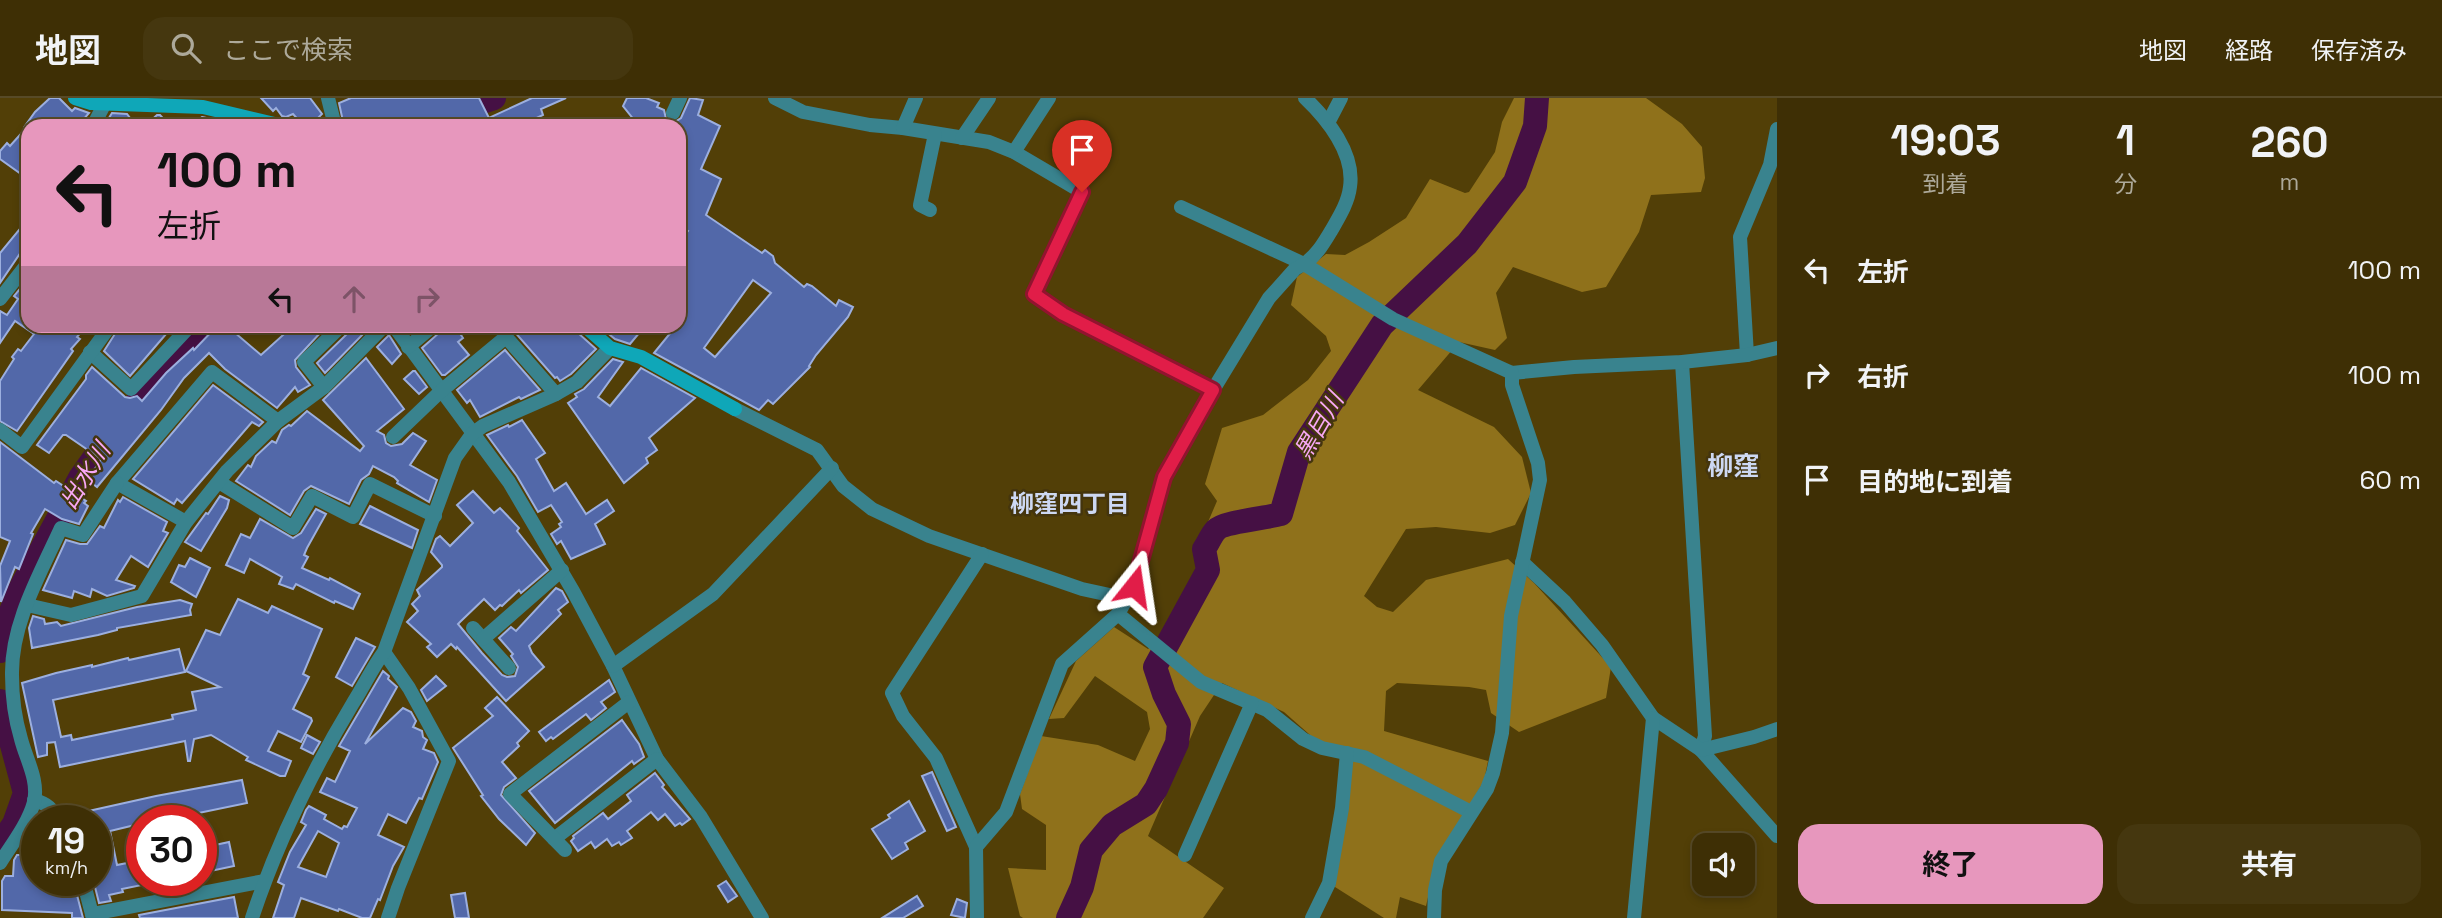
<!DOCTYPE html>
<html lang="ja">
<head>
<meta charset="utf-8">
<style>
	:root { --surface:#3e2f05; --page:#45370f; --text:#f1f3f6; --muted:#ada99a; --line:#574a27; --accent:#e797bd }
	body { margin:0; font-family:"Space Grotesk","Noto Sans JP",sans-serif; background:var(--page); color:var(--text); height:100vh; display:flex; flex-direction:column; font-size:26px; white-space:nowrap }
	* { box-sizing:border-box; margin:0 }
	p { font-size:23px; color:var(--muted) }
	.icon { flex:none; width:38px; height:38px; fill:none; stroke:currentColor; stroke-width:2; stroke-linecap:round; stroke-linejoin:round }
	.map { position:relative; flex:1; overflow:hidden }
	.drawer { display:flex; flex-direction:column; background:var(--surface); width:665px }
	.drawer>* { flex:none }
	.top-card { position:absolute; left:21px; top:21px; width:665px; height:214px; border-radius:21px; box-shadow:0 4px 10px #0003,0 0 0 2px var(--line); background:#e797bd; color:#111; overflow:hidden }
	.fabs { position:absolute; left:1692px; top:735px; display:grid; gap:14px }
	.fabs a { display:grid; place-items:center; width:63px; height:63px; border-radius:14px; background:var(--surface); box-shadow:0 4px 10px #0003,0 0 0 2px var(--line); font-size:35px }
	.speed { position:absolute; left:21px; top:707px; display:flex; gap:14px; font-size:35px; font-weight:700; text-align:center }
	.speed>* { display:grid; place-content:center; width:91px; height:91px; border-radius:50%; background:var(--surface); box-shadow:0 4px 10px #0003,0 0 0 2px var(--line); line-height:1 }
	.speed small { font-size:18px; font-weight:400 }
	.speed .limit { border:10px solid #d22; background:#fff; color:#111 }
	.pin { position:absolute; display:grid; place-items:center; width:60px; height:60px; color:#fff; margin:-72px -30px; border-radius:50% 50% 50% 0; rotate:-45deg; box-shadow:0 0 7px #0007 }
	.pin .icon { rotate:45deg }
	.me { position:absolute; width:77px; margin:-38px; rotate:15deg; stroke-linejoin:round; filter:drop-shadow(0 0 5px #0008) }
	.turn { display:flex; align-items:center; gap:24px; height:147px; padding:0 21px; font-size:32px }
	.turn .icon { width:91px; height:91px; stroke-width:2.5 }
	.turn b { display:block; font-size:49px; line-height:60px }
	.lanes { display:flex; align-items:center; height:66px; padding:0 21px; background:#0003; justify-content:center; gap:35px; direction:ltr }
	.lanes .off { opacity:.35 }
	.eta { display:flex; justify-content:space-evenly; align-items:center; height:119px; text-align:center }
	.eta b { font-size:42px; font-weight:700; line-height:49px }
	.primary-button { display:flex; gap:14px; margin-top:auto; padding:14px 21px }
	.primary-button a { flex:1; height:80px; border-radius:21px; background:var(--accent); color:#111; font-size:28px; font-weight:700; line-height:80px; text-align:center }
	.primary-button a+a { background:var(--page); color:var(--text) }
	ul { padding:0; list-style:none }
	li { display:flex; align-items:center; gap:21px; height:105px; padding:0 21px }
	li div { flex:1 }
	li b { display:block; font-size:26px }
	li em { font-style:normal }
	header { display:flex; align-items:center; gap:42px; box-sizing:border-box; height:98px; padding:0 35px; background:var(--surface); border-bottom:2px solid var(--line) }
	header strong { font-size:33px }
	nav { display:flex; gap:38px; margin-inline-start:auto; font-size:24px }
	.search { width:490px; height:63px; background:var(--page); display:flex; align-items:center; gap:18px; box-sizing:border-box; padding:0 24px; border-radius:21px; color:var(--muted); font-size:26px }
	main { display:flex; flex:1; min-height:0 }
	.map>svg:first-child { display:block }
	.forest { fill:#8f711b }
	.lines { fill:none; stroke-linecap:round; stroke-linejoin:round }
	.river { stroke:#451044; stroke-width:24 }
	.building { fill:#5268a9; stroke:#9cafdf; stroke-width:2; fill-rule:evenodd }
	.minor { stroke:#39838e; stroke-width:14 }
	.secondary { stroke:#0fa7b8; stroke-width:14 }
	.route-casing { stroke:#92132f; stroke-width:18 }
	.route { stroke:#e11d48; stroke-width:12 }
	.labels { text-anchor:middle; stroke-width:5; stroke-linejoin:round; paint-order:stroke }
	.water-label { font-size:24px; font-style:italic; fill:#f8a8f5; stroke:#44350e }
	.neighbourhood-label { font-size:24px; font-weight:bold; fill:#cdd8f3; stroke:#44350e }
	.quarter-label { font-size:26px; font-weight:bold; fill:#cdd8f3; stroke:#44350e }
</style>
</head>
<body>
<header>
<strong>地図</strong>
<div class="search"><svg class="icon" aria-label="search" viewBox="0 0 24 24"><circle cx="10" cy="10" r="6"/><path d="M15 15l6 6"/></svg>ここで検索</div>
<nav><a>地図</a><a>経路</a><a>保存済み</a></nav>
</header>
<main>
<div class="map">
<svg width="1777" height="820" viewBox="0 0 1777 820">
	<rect width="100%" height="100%" fill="#523f07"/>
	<!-- forest -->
	<polygon class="forest" points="1514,0 1646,0 1682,26 1702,49 1705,80 1701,94 1651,97 1639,134 1606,189 1582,194 1513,169 1496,195 1507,240 1495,252 1459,244 1418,292 1494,329 1522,359 1531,395 1515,427 1490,435 1436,429 1406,431 1364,498 1377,509 1393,514 1426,482 1508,461 1534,485 1611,569 1606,600 1519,634 1491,615 1486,592 1469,589 1397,585 1386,593 1384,633 1488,663 1484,683 1436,764 1426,808 1400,799 1396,820 1384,820 1335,789 1352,651 1318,644 1284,614 1222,585 1200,618 1148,738 1224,790 1203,820 1023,820 1020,818 1008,770 1046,772 1046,727 1022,711 1020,696 1041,638 1098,647 1135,663 1150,631 1147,614 1095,578 1064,620 1049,621 1076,563 1114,529 1148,551 1159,542 1201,473 1202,438 1217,403 1205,386 1222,330 1263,317 1308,282 1331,253 1326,238 1291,207 1297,179 1326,156 1345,157 1369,144 1406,120 1430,81 1465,95 1469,94 1495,54 1502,24"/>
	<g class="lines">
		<!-- river -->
		<g class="river">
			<polyline points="423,28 434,20 494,0"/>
			<polyline points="0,553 6,527 18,495 80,380 121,322 207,228"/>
			<polyline points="0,603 25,695 14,726 0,746"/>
			<path d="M1068 820 1082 789 1091 752 1112 727 1146 706 1156 691 1177 645 1179 626 1164 596 1155 569 1208 472 1204 451C1208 446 1211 437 1216 432 1223 424 1267 420 1281 416L1299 354 1382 227 1467 146 1515 84 1535 28 1537 0"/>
		</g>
	</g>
	<!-- building -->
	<g class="building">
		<polygon points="50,0 59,0 72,13 75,10 89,15 78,28 28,28 28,81 0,61 0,53 7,45 10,48 28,28 25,28 35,14"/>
		<polygon points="261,0 310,0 322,16 313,25 310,21 303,27 293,16 286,19 282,18 276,10 273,13"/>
		<polygon points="351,0 479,0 489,20 532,0 566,0 541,11 543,17 528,24 530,28 344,28 339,5"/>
		<path d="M627 0H646L659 5 657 9 664 12 666 21 673 25 681 20 690 0 703 2 698 17 720 28 701 71 721 81 706 117 762 155 765 152 773 158 775 165 804 189 807 186 812 188 836 208 839 202 853 209 848 219 816 257 809 268 810 269 773 306 768 302 759 312 654 255 676 228H679V144L688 133 679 126V28H639L623 8ZM753 182 771 195 715 259 704 250Z"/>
		<polygon points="112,15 127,16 136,28 104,28"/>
		<polygon points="157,17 160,17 170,28 145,28"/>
		<polygon points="202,19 225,24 229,28 190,28"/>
		<polygon points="28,121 28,156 21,154 0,185 0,155"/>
		<polygon points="28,186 28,228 86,228 77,239 80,241 71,251 73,253 17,333 0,323 0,283 14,261 12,259 18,251 21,253 34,236 15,223 0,245 0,213 7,217 18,201 14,198 23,187 26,189"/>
		<polygon points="120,228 119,228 173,228 130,278 104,253"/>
		<polygon points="217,228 227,228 261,257 293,228 316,228 322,233 295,262 296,269 310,287 298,294 295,289 277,310 225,271 209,255 184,280 161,312 97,389 88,382 101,361 66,337 63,337 49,355 37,347 86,281 86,277 92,269 125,299 130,300 137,298 142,303 166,275 193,250 194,252"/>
		<polygon points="350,228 371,228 325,275 317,265 348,235"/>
		<polygon points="442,228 475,228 461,237 463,240 458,244 469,257 445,277 442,277 422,250 439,235"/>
		<polygon points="516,228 576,228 578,235 596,251 571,276 560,283 557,279 555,280 512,231"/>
		<polygon points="599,228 645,228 630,246 615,241"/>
		<polygon points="389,237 401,256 392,266 377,249"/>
		<polygon points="505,252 540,292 521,301 519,299 480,319 470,302 467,305 457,292"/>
		<polygon points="366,260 404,311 377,333 384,337 386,345 391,348 402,346 413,335 426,343 410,367 437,382 429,404 397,385 398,383 394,379 373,368 369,376 361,382 349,406 311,388 304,393 290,417 236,383 248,367 251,369 256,358 272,343 276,345 282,332 289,327 291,328 307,313 360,353 364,348 323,302"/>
		<polygon points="613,261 623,264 598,299 610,308 641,270 695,300 649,340 657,352 646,360 648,365 624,385 568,305 577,299 575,296 584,291"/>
		<polygon points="413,273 415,273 427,289 419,296 404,281"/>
		<polygon points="213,287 263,324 259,328 252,324 182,405 177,401 174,406 133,381"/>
		<polygon points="522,322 545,355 536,361 554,393 566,385 586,416 607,402 614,413 595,426 605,446 571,461 561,443 557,446 551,436 561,429 559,426 562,424 551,407 538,414 517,378 487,337 508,327 509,329"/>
		<polygon points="0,344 54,385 56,383 86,403 84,405 88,408 79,426 62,421 45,411 31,435 33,436 19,471 15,469 1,504 0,468 10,443 0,439"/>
		<polygon points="473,393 494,415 500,410 519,430 517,433 548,472 521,495 519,492 502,508 500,507 495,512 484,501 460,524 458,526 482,555 502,577 507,579 515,578 518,569 511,558 513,556 499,540 511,529 516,533 556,490 562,493 568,504 558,512 561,516 529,548 532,555 544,569 506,603 457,549 456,551 451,546 437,559 427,549 431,546 407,524 418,513 412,506 420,498 417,492 442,469 442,467 431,454 436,441 440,438 450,448 473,425 457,407"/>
		<polygon points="220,398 229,402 227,410 201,453 185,444 206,415 208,416"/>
		<polygon points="123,399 167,424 163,433 168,435 148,469 131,458 116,482 135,488 134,490 107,498 92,491 90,499 74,493 72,500 43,492 66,442 80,446 87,446 100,428 104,430 118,402 120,404"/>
		<polygon points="370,408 418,432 412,450 360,426"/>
		<polygon points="316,411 326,416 307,450 304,457 308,459 302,470 329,482 330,480 360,496 353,511 335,503 334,505 296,486 293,491 279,486 282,479 250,461 244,475 226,467 241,436 250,440 260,421 293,440 301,435"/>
		<polygon points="190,460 210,470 196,499 171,484 179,467 185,469"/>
		<polygon points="238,501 268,515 272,508 322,531 303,576 309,579 293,611 311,620 312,623 301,644 278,633 268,653 291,663 285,678 280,678 246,662 248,659 211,637 194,641 190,663 188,663 185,643 60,669 55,644 47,645 47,657 38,659 22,585 56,575 92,567 92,569 128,560 129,562 179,551 185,574 53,602 61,639 71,637 72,642 173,621 172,617 196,612 192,594 220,589 186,573 206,532 220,537"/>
		<polygon points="180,502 192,506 190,512 191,517 117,530 117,532 98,537 32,550 29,530 33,518 44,521 45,526 57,524 61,528 137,509"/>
		<polygon points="356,540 375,549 352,588 336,579"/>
		<path d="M383 573 389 578 388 581 397 589 365 646 403 610 411 614 416 623 413 629 422 633 423 639 427 642 423 651 434 655 438 664 422 701 419 700 406 725 388 716 378 737 404 749 393 768 380 802 378 801 370 820H362L339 811 338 813 301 800 294 820H273L284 787 278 784 290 754 306 727 301 724 306 712 309 708 326 717 324 721 342 731 344 728 347 729 357 710 320 694 327 680 335 684 350 653 339 648ZM318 733 339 745 326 779 298 769Z"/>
		<polygon points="436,578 446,588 427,603 421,592"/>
		<polygon points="609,582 615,594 601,604 606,610 591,622 586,616 553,641 551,639 546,643 539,634"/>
		<polygon points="497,599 529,633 517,645 519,648 502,664 516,680 504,689 501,697 535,735 526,747 499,721 481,698 483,697 453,650 493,618 485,610"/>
		<polygon points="622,622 639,646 644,659 634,666 632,663 555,725 529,693"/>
		<polygon points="307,637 320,644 313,656 301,650"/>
		<polygon points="932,674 956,729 947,733 922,678"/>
		<polygon points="655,675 664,687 662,689 690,721 682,727 680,725 675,728 665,716 658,722 651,714 627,733 632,740 621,747 619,744 612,748 607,741 595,750 591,744 578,753 571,743 574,740 573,738 603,715 608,721 631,703 627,697"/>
		<polygon points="242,682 247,705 160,723 142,723 135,727 110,733 117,767 142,762 142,787 122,791 123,794 109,797 111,803 99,805 95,789 96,723 68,723 66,718 156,698"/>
		<polygon points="909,703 925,733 905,745 908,751 892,761 872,731 890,720 888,717"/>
		<polygon points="29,738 37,739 33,782 71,782 71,797 77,797 83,820 72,820 72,815 2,812 2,783 5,778 13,778 14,762 17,757 22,757 23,747"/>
		<polygon points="229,744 234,768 201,775 201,750"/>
		<polygon points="726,783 737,798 728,804 718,788"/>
		<polygon points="465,795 469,820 455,820 451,797"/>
		<polygon points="917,798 923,808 903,820 882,820"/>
		<polygon points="234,799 238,820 140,820 139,817"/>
		<polygon points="957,801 967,805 965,820 951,817"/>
	</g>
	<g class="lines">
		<!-- minor -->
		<g class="minor">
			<polyline points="328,0 335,28"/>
			<polyline points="775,0 803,14 870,27 903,30 989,44 1014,54 1082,94 1034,196 1063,216 1213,292"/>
			<polyline points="673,15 680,0"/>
			<polyline points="1328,25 1341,0"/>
			<polyline points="93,28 105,5"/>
			<polyline points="903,30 916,0"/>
			<polyline points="962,40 989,0"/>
			<polyline points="1014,54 1049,0"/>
			<path d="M1181 109 1304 166C1317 157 1323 146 1331 133 1339 119 1348 105 1350 89 1355 55 1327 21 1305 0"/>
			<polyline points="930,112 920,107 935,36"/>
			<polyline points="0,201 28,165"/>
			<polyline points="394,228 509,384 573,493 613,568 657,661 701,719 762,820"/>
			<polyline points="408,249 433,228"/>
			<polyline points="90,254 131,291 190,228"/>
			<polyline points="1747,257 1740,139 1770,67 1777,31"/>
			<polyline points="1682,264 1705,638 1701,652 1777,738"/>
			<polyline points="324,289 304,264 341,228"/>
			<polyline points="735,311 817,352 843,388 872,411 929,438 1082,491 1128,501"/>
			<polyline points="0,332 22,349 110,228"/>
			<polyline points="393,339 441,293 506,239 556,296"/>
			<polyline points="219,384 293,430 312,398 353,419 370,386 435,418"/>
			<polyline points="186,424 117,385 212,274 278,323"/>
			<polyline points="1522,464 1565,504 1602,547 1653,620 1701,652 1754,639 1777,631"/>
			<polyline points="27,507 71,517 142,498 186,424 227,373 278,323 324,289 384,228"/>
			<polyline points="1118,516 1201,584 1267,612 1303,641 1322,650 1364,659 1471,714"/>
			<polyline points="473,530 509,570"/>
			<polyline points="483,541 562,472"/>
			<polyline points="384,554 409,590 449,663 398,790 388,820"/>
			<polyline points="613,568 713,496 832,370"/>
			<path d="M34 702C48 706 52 710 58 723"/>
			<polyline points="554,741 657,661"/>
			<polyline points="976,749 936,660 903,618 892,595 982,456"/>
			<polyline points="565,752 510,696 629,604"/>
			<polyline points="1185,757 1252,605"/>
			<path d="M0 765C12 746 28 726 34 704 39 682 26 661 21 641 15 621 12 598 12 577 11 526 40 476 61 430L83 437 117 385"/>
			<polyline points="83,782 93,820"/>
			<polyline points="92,816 264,783"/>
			<path d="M252 820C277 745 312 673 353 605 364 588 372 570 384 554L455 360 472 336 483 328 556 296 577 284 610 250"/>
			<polyline points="977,820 976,749 1006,714 1062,566 1118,516 1134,488 1164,379 1213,292 1269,200 1295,171 1304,166 1393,221 1512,275 1574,269 1682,264 1747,257 1777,250"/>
			<polyline points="1312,820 1329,785 1342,710 1347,655"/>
			<polyline points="1434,820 1435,792 1441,763 1487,691 1493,675 1502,635 1511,518 1540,382 1538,365 1512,287 1512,275"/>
			<polyline points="1634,820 1653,620"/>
		</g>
		<!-- secondary -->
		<g class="secondary">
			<polyline points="75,0 91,5 203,9 283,28"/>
			<polyline points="585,228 610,250 641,259 735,311"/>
		</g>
	</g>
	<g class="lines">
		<!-- route casing -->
		<g class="route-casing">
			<polyline id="route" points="1082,94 1034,196 1063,216 1213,292 1164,379 1134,488"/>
		</g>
		<!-- route -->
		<use href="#route" class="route"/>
	</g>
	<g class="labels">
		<!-- water labels -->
		<g class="water-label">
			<text transform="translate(1319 328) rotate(-60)" y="8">黒目川</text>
			<text transform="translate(85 378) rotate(-58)" y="8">出水川</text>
		</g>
		<!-- neighbourhood labels -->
		<g class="neighbourhood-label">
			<text x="1070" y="414">柳窪四丁目</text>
		</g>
		<!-- quarter labels -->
		<g class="quarter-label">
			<text x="1733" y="377">柳窪</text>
		</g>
	</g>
</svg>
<div class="fabs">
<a><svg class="icon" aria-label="sound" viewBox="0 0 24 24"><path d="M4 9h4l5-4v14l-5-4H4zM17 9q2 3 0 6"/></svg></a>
</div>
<div class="speed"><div>19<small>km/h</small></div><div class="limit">30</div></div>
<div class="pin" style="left:1082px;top:94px;background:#d93025"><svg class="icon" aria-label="arrive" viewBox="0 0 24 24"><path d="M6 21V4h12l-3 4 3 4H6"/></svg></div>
<svg class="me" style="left:1134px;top:488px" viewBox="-20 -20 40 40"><path d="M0-17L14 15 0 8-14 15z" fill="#e11d48" stroke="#fff" stroke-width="4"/></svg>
<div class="top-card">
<div class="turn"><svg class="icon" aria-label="left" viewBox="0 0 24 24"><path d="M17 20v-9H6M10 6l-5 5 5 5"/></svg><div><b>100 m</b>左折</div></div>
<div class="lanes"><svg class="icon" aria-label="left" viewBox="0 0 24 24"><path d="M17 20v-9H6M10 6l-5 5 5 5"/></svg><svg class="icon off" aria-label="ahead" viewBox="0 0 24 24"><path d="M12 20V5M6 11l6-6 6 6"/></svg><svg class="icon off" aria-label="right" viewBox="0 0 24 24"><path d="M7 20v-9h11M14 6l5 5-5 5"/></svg></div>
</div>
</div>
<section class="drawer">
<div class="eta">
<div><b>19:03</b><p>到着</p></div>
<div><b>1</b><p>分</p></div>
<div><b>260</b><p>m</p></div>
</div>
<ul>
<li><svg class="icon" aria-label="left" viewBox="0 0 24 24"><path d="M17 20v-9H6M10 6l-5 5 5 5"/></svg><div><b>左折</b></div><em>100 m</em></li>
<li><svg class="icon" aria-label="right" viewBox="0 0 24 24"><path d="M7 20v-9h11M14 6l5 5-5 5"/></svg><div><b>右折</b></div><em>100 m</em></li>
<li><svg class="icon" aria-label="arrive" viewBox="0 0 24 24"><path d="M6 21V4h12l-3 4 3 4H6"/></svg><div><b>目的地に到着</b></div><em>60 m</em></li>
</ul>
<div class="primary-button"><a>終了</a><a>共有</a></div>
</section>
</main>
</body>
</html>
